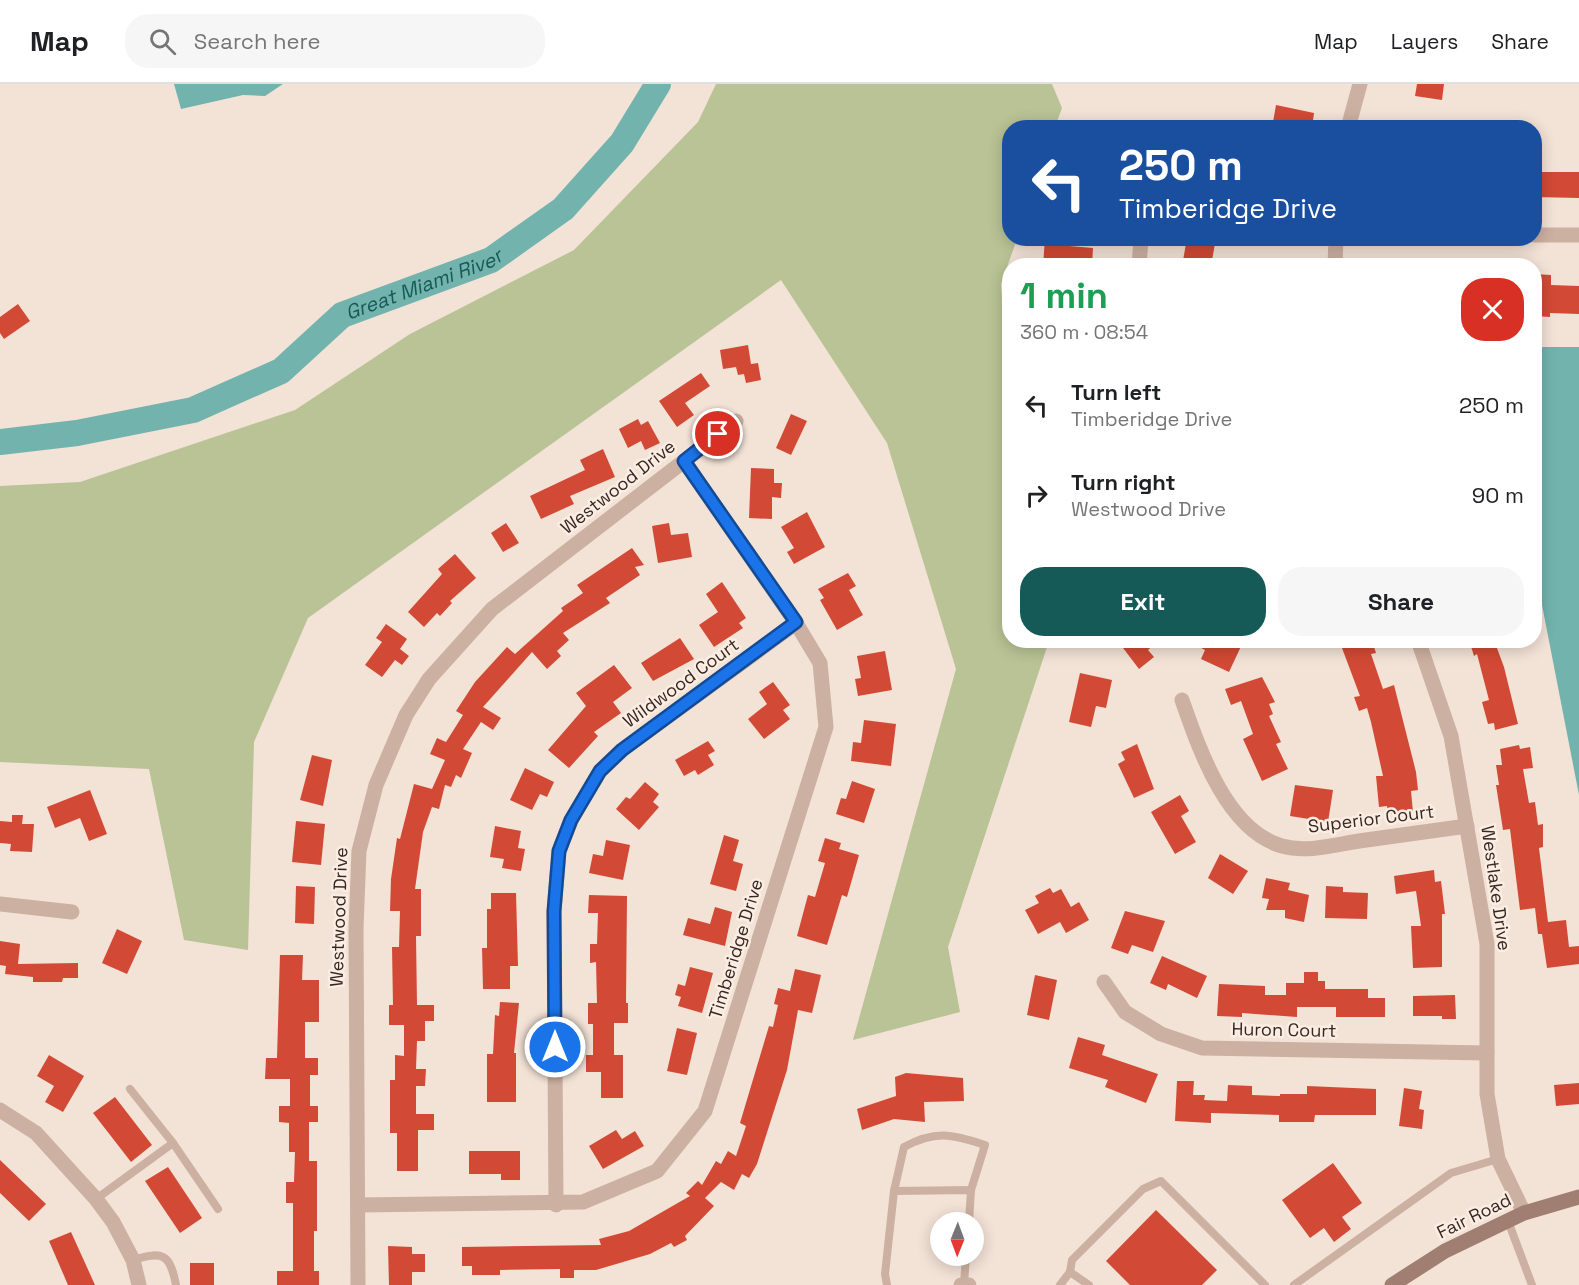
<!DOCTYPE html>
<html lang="en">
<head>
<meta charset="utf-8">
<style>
	:root { --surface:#fff; --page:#f6f6f6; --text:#202124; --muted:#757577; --line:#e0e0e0; --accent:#165a57 }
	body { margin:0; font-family:"Space Grotesk",sans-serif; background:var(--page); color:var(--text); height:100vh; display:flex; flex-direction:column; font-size:22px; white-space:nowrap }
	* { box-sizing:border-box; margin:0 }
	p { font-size:20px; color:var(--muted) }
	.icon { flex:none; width:33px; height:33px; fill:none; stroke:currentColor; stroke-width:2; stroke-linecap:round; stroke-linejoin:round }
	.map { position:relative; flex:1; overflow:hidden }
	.sheet { position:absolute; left:1002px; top:174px; width:540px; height:390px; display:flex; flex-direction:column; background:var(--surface); border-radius:24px; box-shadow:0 3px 15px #0003 }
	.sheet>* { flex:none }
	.top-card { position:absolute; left:1002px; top:36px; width:540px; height:126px; border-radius:24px; box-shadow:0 3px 15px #0003; background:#1a4fa0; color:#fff; overflow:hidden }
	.needle { width:39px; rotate:181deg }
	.fabs { position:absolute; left:930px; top:1128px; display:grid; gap:12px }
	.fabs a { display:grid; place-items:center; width:54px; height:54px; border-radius:50%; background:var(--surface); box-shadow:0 3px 15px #0003; font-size:30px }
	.pin { position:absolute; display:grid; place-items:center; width:51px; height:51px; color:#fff; margin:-26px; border:3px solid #fff; border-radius:50%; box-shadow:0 2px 6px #0007 }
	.me { position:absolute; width:66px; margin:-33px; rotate:0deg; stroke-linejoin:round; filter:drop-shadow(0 0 4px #0008) }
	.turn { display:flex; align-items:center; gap:21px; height:126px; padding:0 18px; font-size:27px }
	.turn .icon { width:78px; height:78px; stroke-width:2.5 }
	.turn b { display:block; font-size:42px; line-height:51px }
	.round { display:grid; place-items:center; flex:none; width:63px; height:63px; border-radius:24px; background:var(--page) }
	.summary { display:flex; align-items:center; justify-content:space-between; height:102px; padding:0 18px }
	h1 { font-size:36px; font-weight:700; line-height:45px; color:#1e9e55 }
	.action { display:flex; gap:12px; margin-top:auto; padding:12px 18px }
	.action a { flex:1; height:69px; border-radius:24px; background:var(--accent); color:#fff; font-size:24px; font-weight:700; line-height:69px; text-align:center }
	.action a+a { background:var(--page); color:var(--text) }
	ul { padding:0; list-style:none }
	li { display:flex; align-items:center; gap:18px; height:90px; padding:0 18px }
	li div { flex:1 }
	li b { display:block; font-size:22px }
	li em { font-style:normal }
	header { display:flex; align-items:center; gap:36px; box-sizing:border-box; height:84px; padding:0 30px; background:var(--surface); border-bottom:2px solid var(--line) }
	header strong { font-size:28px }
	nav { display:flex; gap:33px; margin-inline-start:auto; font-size:21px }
	.search { width:420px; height:54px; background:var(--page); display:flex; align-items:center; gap:15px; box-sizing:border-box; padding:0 21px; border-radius:24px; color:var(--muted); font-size:22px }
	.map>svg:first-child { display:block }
	.green { fill:#b9c395 }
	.water { fill:#72b3ae }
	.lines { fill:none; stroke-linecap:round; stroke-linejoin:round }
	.river { stroke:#72b3ae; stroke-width:26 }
	.building { fill:#d24a35 }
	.lane { stroke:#ccb0a1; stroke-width:8 }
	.street { stroke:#ccb0a1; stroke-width:15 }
	.secondary { stroke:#a07e72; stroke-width:15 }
	.route-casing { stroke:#114b97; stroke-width:15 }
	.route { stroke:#1a73e8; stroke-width:10 }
	.labels { text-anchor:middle; stroke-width:5; stroke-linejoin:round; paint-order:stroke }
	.street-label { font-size:18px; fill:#352824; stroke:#fbede2 }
	.water-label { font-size:20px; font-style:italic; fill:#165a57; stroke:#fbede2 }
</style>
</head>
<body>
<header>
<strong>Map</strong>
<div class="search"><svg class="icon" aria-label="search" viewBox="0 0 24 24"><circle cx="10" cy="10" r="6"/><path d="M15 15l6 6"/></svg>Search here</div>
<nav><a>Map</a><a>Layers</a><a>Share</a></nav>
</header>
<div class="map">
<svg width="1579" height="1201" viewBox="0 0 1579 1201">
	<rect width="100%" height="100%" fill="#f3e2d6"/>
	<!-- green -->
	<polygon class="green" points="716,0 1052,0 1062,24 1055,43 1010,44 1010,154 1017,155 1001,200 1010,334 1010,556 1049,557 948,863 960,928 853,956 956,585 887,359 781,196 308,534 254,658 248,866 184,856 149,685 0,678 0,402 80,398 295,326 410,250 574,166 698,38"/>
	<!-- water -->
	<g class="water">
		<polygon points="174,0 283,0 265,12 243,11 181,25"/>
		<polygon points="1534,263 1579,263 1579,711 1535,485"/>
	</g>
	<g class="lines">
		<!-- river -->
		<path class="river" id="s1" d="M0 358 77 349 193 326 281 287 342 231 491 176 563 125 622 59 658 0"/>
	</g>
	<!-- building -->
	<g class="building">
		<polygon points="1417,0 1444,0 1442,16 1415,12"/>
		<polygon points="1276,21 1314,29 1312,44 1272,44"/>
		<polygon points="1534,88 1579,88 1579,114 1534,113"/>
		<polygon points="1045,154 1069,156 1069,162 1093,164 1092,182 1043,182"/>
		<polygon points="1187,154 1216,154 1211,182 1182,182"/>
		<polygon points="1534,190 1551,191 1551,201 1579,202 1579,230 1550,229 1550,233 1534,232"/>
		<polygon points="18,220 30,237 4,255 0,249 0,233"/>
		<polygon points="748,261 751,280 758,279 761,296 746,299 744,290 738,291 736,283 723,285 720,266"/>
		<polygon points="701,289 710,302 685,319 694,331 677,343 659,317"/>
		<polygon points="791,330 807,337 791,371 776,364"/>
		<polygon points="638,335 641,341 648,337 660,359 645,366 641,357 628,364 619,345"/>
		<polygon points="603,365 615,393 570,412 574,420 541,435 530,412 585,386 580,376"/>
		<polygon points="751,384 774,385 774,399 782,399 781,414 772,413 772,435 749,434"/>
		<polygon points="807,428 825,463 794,480 787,468 794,464 781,443"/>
		<polygon points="506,439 519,459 503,468 491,449"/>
		<polygon points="669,439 671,451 688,449 692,473 658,479 652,442"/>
		<polygon points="632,464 644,481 635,483 640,491 606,514 610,519 563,549 569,556 557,567 561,572 547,585 532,568 483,623 501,634 493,646 481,638 463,665 472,669 461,694 456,691 451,703 445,701 439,725 432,723 423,748 415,805 421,805 421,852 416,852 417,921 434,921 434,937 425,937 425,957 417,957 416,985 426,985 425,1002 416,1002 416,1030 434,1030 434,1046 418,1046 418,1087 397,1087 397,1049 390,1049 390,996 395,996 395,971 404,972 404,941 389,941 389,921 393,921 392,863 399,863 400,827 390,827 391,795 397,754 400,755 414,700 432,705 445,676 430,670 437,654 446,658 463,631 456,627 475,598 507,563 515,570 563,527 561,524 583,509 577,501"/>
		<polygon points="455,470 476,494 450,517 452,519 440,532 437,529 424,543 408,528 442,490 438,485"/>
		<polygon points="848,489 856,502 849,506 863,531 837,546 820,516 824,514 818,505"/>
		<polygon points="722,498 746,534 739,539 743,544 714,563 699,541 718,528 706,510"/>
		<polygon points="386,540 407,555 400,565 409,572 402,581 395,576 382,593 365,581 382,558 376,554"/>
		<polygon points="680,554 694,575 653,597 641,579"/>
		<polygon points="1117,556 1159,556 1148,566 1154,573 1139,585"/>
		<polygon points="1186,556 1244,556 1229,588 1201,575 1205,566"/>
		<polygon points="1339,556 1372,556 1376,569 1371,570 1383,605 1394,601 1416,688 1418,706 1411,707 1413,728 1388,730 1387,722 1379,723 1376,692 1383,692 1371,638 1367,624 1359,627 1354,613 1360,612"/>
		<polygon points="1469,556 1494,556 1504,583 1518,640 1495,646 1494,639 1488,640 1482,618 1489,616 1477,570 1474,572"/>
		<polygon points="885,567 892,606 858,612 855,595 861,594 857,572"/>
		<polygon points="614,581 632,604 613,618 621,629 594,648 598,652 569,684 548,666 586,622 576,609"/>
		<polygon points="1080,589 1112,596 1106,624 1096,622 1091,643 1069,638"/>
		<polygon points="1262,593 1275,618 1269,620 1273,630 1269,632 1281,658 1276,660 1288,685 1262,697 1243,655 1253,650 1241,617 1231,621 1225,605"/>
		<polygon points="773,598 790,621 783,626 790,635 764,655 748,635 767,620 759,608"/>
		<polygon points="864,636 896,640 891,682 851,677 853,658 861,659"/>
		<polygon points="708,657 715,667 708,671 714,681 698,691 695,686 684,692 675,676"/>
		<polygon points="1137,660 1154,705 1134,714 1118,680 1125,676 1121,668"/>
		<polygon points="1519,661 1520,665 1530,663 1533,684 1523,685 1529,719 1535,718 1538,741 1543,740 1543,763 1539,764 1548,838 1566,836 1569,863 1579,862 1579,880 1547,884 1542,850 1538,850 1535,824 1520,826 1510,745 1503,746 1496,701 1499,701 1496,681 1502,681 1500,665"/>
		<polygon points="312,671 332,676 323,722 300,716"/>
		<polygon points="525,684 554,698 547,713 540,710 532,726 510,716"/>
		<polygon points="852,697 875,705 864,739 836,730 841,714 846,715"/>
		<polygon points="645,698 659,710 653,718 659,723 639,746 616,725 626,713 630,715"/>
		<polygon points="1295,701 1333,706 1328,738 1290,732"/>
		<polygon points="90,706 107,750 89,757 80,734 55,744 47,723"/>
		<polygon points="1180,711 1189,727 1181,732 1196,758 1175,770 1151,728"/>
		<polygon points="12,731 23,731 22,740 34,740 32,768 10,767 11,760 0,759 0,737 12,738"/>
		<polygon points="296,737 325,740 321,781 292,778"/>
		<polygon points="495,742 521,747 518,764 525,765 521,787 502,784 504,775 490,773"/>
		<polygon points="724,751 739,756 733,777 743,780 736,807 710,800"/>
		<polygon points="825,754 841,759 839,765 859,771 847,813 842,811 827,861 797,852 808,811 815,813 825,779 818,777"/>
		<polygon points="606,756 630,761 623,796 589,789 593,770 603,772"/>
		<polygon points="1220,770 1248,787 1233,810 1208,794"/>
		<polygon points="1434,786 1435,798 1441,797 1445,830 1442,830 1442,883 1413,884 1411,842 1421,842 1416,807 1396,810 1394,792"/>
		<polygon points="1266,794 1290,799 1288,806 1309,811 1304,838 1285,834 1285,826 1266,826 1269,815 1262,814"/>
		<polygon points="296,802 315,803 314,840 295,839"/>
		<polygon points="1326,802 1343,803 1343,808 1368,809 1367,835 1325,834"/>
		<polygon points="1050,804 1053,809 1061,805 1071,823 1079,818 1089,836 1066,849 1060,838 1038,850 1025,826 1039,819 1035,812"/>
		<polygon points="491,809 516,809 518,882 510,882 510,905 483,905 482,864 487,864 487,825 491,825"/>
		<polygon points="589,811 627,812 626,919 628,919 628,939 614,939 614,971 623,971 623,1014 601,1014 601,988 586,988 586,971 593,971 593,940 588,940 588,919 597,919 596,878 590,879 590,860 597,860 598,829 588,829"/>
		<polygon points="715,823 732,828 725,862 683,851 688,834 710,840"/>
		<polygon points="1125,827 1165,837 1153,868 1132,861 1128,870 1111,864"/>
		<polygon points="117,845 142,857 127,890 102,879"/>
		<polygon points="0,857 20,860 18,880 78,879 78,894 63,894 62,898 33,898 33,893 5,890 6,882 0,881"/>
		<polygon points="280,871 303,871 302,896 319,896 319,938 305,938 305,974 318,974 318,991 310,991 310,1022 318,1022 318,1038 309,1038 309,1077 317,1077 317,1147 314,1147 314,1187 319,1187 319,1201 277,1201 277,1187 293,1187 293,1119 286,1119 286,1098 294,1098 295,1068 289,1068 289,1039 279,1038 279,1022 290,1022 290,995 265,995 266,974 277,974"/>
		<polygon points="1162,872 1207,892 1197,914 1168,900 1166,906 1150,899"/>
		<polygon points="690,883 713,889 702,929 678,922 681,913 675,911 678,900 685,902"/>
		<polygon points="795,885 821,891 812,929 798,926 787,986 757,1080 749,1094 742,1090 734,1106 721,1098 705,1114 714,1122 685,1152 687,1156 674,1163 671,1159 650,1170 596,1186 574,1186 574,1194 560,1194 560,1185 500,1186 500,1191 472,1191 472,1182 462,1182 462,1163 601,1161 599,1155 629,1147 690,1112 686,1109 698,1097 702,1101 716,1077 721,1080 728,1067 736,1072 746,1042 740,1039 769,942 773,943 778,921 774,920 778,904 790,907"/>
		<polygon points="1304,888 1318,888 1318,897 1325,897 1325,905 1368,905 1368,914 1385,914 1385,933 1336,933 1336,923 1297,923 1297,933 1242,929 1242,933 1217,932 1219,900 1265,902 1265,911 1286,911 1286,899 1304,899"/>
		<polygon points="1035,891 1057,896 1049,936 1027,931"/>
		<polygon points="1455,911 1456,935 1442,935 1442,932 1413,932 1413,912"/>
		<polygon points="500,918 519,919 514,969 516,969 516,1018 487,1018 487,970 493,970 495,931 499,932"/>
		<polygon points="677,944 697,949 687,991 667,987"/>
		<polygon points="1078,953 1105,961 1102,971 1158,990 1146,1019 1105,1003 1108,996 1069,984"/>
		<polygon points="49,971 84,992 63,1028 45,1018 54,1002 37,992"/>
		<polygon points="906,989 963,994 964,1017 924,1018 925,1038 894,1035 862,1046 857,1025 896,1012 895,993"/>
		<polygon points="1177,997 1194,997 1193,1011 1205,1011 1204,1016 1227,1017 1228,1001 1252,1002 1252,1011 1280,1012 1280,1010 1307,1010 1307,1002 1376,1005 1376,1031 1315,1031 1314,1038 1279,1038 1279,1031 1211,1029 1211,1039 1175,1037"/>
		<polygon points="1579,999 1579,1020 1556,1022 1554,1001"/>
		<polygon points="1404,1004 1422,1007 1419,1025 1424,1026 1422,1045 1399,1042"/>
		<polygon points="115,1013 152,1061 131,1078 93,1029"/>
		<polygon points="616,1046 622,1055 635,1047 644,1062 603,1085 589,1062"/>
		<polygon points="469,1067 520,1067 520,1096 501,1096 501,1090 469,1090"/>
		<polygon points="0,1076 46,1120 29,1137 0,1109"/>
		<polygon points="1333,1079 1362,1119 1342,1133 1351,1145 1334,1158 1324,1144 1310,1154 1282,1116"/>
		<polygon points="168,1083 202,1134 180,1149 145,1097"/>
		<polygon points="1156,1126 1217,1186 1202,1201 1130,1201 1106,1177"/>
		<polygon points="71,1148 95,1201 68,1201 49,1157"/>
		<polygon points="388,1162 412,1163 412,1170 425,1170 425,1188 412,1188 412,1201 389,1201"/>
		<rect x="190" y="1179" width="24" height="22"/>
	</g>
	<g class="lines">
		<!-- lane -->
		<g class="lane">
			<polyline points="130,1005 173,1059 218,1125"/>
			<path d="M894 1107 904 1063C935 1046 952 1050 985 1061L971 1106"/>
			<polyline points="96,1115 173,1059"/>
			<polyline points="1508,1137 1532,1201"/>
			<path d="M133 1176C162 1167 170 1169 176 1201"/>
			<polyline points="1070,1188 1072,1176 1143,1105 1161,1097 1265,1201"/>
			<polyline points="964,1200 966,1172"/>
			<polyline points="887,1201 885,1190 894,1107 971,1106 969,1138"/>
			<polyline points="1060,1201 1070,1188 1089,1201"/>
			<polyline points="1294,1201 1451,1089 1498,1075"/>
		</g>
		<!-- street -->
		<g class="street">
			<polyline points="1348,44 1360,0"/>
			<polyline points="1534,151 1579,151"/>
			<polyline points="1139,182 1141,155"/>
			<polyline points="1335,182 1336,154"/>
			<polyline points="1418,556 1451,652 1487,860 1487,1010 1498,1075 1524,1129"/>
			<path d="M1182 616C1199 664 1226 746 1282 762 1306 769 1334 761 1359 757 1395 752 1431 747 1467 742"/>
			<polyline points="0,820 72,828"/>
			<polyline points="1104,898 1125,928 1161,950 1202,964 1487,969"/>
			<polyline points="0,1026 36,1049 96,1115 113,1138 133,1176 139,1201"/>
			<polyline points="358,1121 583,1118 657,1087 705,1027 826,643 820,579 796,539 684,377"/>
			<polyline points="556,1121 554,827 559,767 571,736 600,687 622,666 796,539"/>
			<polyline points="358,1201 356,844 359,767 376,701 406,631 429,595 492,525 736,337"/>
			<polyline points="961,1201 969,1201"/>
		</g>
		<!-- secondary -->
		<polyline class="secondary" points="1392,1201 1445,1167 1524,1129 1579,1113"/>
	</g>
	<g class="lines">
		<!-- route casing -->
		<g class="route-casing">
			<polyline id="route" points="555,963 554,827 559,767 571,736 600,687 622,666 796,538 684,377 718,350"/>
		</g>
		<!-- route -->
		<use href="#route" class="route"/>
	</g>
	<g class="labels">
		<!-- street labels -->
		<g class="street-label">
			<text transform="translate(618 403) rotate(-38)" y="6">Westwood Drive</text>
			<text transform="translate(681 599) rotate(-36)" y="6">Wildwood Court</text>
			<text transform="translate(1371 735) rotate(-7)" y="6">Superior Court</text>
			<text transform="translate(1496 804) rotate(82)" y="6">Westlake Drive</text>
			<text transform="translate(339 833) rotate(-88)" y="6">Westwood Drive</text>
			<text transform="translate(736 865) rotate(-73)" y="6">Timberidge Drive</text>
			<text transform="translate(1284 946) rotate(1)" y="6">Huron Court</text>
			<text transform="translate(1474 1132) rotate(-26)" y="6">Fair Road</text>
		</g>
		<!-- water labels -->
		<g class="water-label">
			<text dy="7" stroke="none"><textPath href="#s1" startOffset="462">Great Miami River</textPath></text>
		</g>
	</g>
</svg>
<div class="fabs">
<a><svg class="needle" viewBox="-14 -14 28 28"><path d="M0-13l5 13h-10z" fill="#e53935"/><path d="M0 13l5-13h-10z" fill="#757577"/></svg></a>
</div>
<div class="pin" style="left:718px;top:350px;background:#d93025"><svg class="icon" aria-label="arrive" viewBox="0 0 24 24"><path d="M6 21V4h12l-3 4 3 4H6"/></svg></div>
<svg class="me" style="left:555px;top:963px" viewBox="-20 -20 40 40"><circle r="17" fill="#1a73e8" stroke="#fff" stroke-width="3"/><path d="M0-11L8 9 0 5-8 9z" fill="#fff"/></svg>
<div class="top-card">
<div class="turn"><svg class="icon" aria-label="left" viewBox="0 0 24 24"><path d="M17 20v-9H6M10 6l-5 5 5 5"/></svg><div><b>250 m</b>Timberidge Drive</div></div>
</div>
<section class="sheet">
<div class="summary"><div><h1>1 min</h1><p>360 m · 08:54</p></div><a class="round" style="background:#d93025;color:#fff"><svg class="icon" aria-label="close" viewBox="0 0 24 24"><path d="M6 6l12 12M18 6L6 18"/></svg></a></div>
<ul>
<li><svg class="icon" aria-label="left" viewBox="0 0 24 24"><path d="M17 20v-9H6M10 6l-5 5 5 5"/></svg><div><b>Turn left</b><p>Timberidge Drive</p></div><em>250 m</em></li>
<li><svg class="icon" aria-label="right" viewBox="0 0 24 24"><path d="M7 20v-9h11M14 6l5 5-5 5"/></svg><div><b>Turn right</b><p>Westwood Drive</p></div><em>90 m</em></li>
</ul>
<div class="action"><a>Exit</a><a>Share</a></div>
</section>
</div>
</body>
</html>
